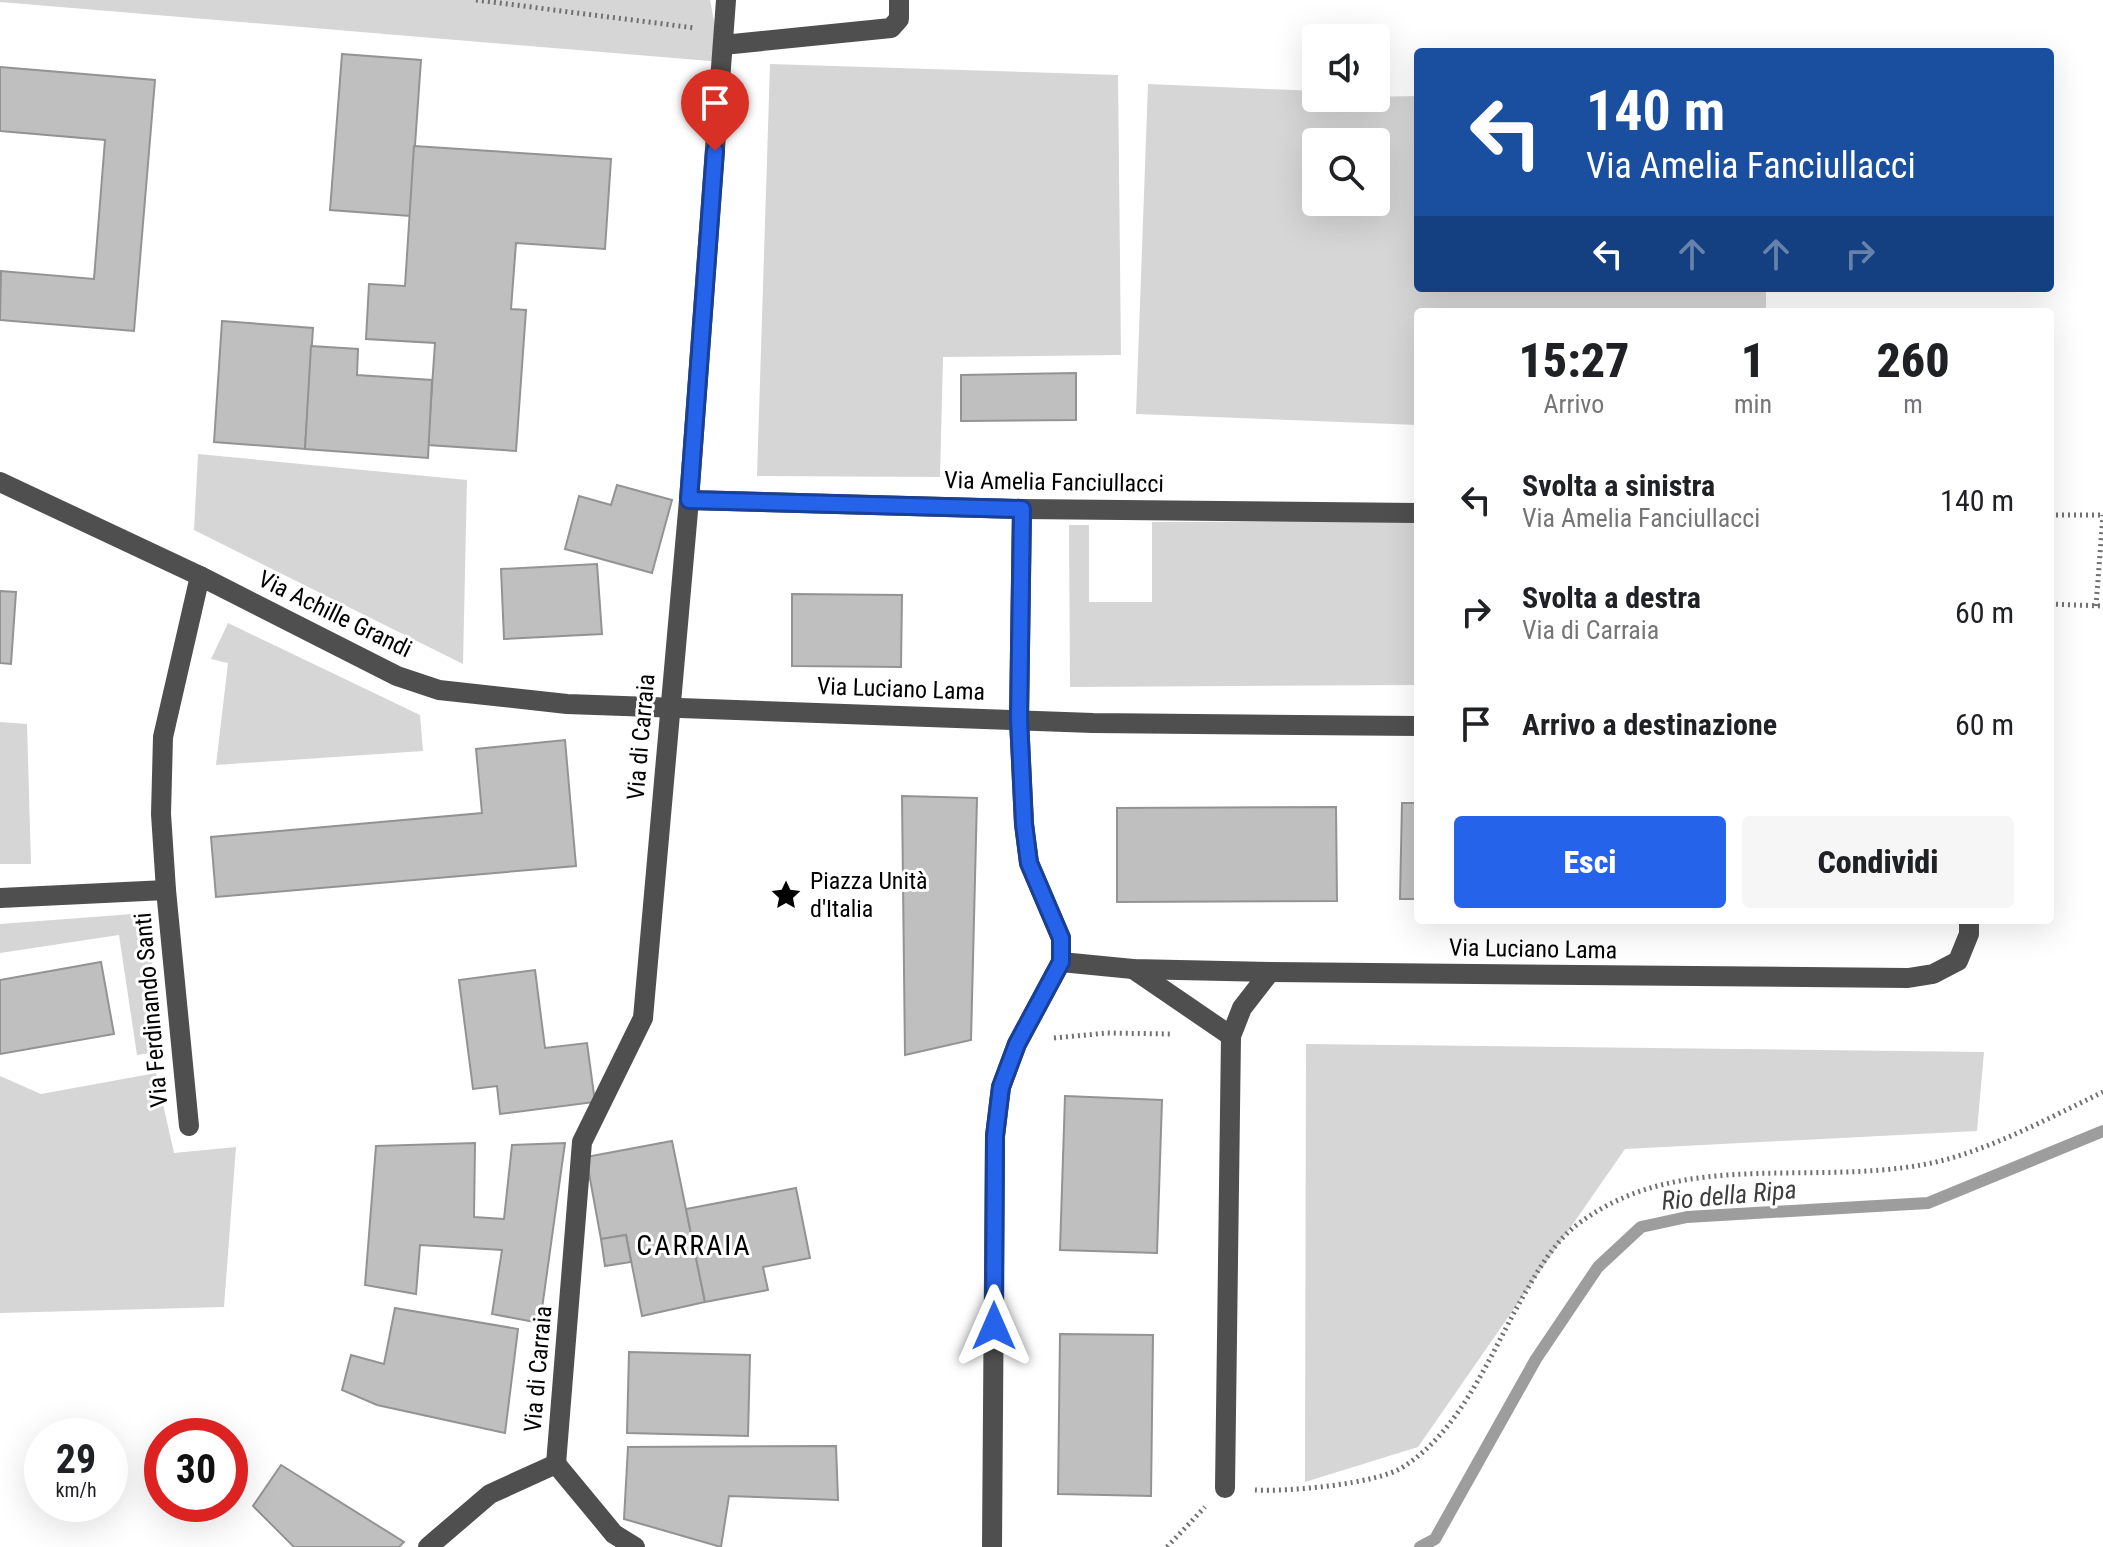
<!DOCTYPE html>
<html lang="it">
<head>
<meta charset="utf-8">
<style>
	:root { --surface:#fff; --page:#f6f6f6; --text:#202124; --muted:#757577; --accent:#2563eb }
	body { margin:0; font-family:"Roboto Condensed",sans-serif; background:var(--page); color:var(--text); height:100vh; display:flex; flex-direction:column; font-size:30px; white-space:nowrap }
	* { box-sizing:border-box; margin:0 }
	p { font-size:26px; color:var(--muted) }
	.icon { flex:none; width:44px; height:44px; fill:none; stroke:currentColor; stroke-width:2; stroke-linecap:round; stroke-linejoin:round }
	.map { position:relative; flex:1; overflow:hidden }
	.panel { position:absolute; left:1414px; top:308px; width:640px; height:616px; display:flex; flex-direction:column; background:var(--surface); border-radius:8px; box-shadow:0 8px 32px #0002 }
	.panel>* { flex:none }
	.top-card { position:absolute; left:1414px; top:48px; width:640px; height:244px; border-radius:8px; box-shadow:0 8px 32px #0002; background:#1a4fa0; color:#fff; overflow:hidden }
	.controls { position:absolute; left:1302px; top:24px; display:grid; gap:16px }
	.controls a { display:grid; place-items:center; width:88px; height:88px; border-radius:8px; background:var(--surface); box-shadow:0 8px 32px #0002; font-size:40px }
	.speed { position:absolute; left:24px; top:1418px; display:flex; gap:16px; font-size:40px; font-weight:700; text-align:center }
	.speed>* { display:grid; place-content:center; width:104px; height:104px; border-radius:50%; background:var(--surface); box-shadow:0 8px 32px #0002; line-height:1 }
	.speed small { font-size:20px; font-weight:400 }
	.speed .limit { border:12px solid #d22; background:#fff; color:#111 }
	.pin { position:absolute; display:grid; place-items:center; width:68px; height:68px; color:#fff; margin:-82px -34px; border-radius:50% 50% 50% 0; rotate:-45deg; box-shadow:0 0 8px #0007 }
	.pin .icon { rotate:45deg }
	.me { position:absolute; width:88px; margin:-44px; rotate:0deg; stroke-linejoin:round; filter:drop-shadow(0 0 6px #0008) }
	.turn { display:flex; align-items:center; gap:28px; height:168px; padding:0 40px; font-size:36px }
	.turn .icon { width:104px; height:104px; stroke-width:2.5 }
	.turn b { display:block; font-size:56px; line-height:68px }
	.lanes { display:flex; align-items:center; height:76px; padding:0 40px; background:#0003; justify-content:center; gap:40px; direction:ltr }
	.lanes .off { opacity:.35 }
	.eta { display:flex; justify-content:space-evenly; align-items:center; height:136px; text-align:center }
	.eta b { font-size:48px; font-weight:800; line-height:56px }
	.primary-button { display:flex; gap:16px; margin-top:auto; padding:16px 40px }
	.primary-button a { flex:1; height:92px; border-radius:8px; background:var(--accent); color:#fff; font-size:32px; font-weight:800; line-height:92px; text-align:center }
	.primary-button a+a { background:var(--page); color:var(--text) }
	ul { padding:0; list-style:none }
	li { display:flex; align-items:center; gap:24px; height:112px; padding:0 40px }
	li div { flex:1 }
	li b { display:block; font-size:30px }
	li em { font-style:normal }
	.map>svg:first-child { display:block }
	.green { fill:#d6d6d6; fill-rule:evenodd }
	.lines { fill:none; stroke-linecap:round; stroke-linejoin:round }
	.stream { stroke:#9d9d9d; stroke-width:12 }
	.building { fill:#bfbfbf; stroke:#939393; stroke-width:2 }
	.path { stroke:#717171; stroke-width:5; stroke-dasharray:2 4; stroke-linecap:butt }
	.minor { stroke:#4f4f4f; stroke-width:20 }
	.route-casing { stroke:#184099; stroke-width:20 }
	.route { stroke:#2563eb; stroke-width:14 }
	.labels { text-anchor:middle; stroke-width:6; stroke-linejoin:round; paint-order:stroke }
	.street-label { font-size:24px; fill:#000; stroke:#fff }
	.poi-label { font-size:24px; fill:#000; stroke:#fff; text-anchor:start }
	.water-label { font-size:26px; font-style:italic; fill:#3e3e3e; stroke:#fff }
	.quarter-label { font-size:28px; letter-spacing:2px; fill:#000; stroke:#fff }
</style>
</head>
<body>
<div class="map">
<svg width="2103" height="1547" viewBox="0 0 2103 1547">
	<rect width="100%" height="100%" fill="#fff"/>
	<!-- green -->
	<g class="green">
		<polygon points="0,0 710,0 722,62 0,2"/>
		<polygon points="770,64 1118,75 1121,355 943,357 940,477 757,476"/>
		<path d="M1148 84 1316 91V98L1418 96V288H1766V312H1418V425L1136 414ZM1316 142H1376V202H1316Z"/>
		<polygon points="198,454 467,480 463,664 194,530"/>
		<polygon points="1418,521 1418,685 1070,687 1069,525 1089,525 1089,602 1152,602 1152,522"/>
		<polygon points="228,623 420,715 423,751 216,765 228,663 211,659"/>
		<polygon points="0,722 27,724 31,864 0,864"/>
		<polygon points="146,913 162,1051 137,1055 119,935 0,953 0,924"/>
		<polygon points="1306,1044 1984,1052 1977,1131 1625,1149 1418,1447 1305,1482"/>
		<polygon points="156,1073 174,1153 236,1147 224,1307 0,1313 0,1076 41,1094"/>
	</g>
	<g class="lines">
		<!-- stream -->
		<polyline class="stream" points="1420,1547 1435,1539 1536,1359 1598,1267 1641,1227 1687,1217 1928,1203 2103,1131"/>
	</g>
	<!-- building -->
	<g class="building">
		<polygon points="342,54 421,60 410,216 330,210"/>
		<polygon points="0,67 155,80 134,331 0,320 1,271 94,279 105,140 0,131"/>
		<polygon points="414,146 611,159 605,249 516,243 511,309 526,310 516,451 428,445 435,343 366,339 369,284 405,286"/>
		<polygon points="222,321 313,328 305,449 214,442"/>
		<polygon points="311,346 358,349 357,375 432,380 428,458 305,449"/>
		<polygon points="1076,373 1076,420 961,421 961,375"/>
		<polygon points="617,485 672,500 652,573 565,549 579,496 611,505"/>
		<polygon points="597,564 602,634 504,639 501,569"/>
		<polygon points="0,591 16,592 11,664 0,663"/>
		<polygon points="792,594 902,595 901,667 792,666"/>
		<polygon points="565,740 576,866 216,897 211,837 482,813 476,749"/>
		<polygon points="902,796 977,798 971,1040 905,1055"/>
		<polygon points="1402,803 1418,803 1418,899 1400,899"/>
		<polygon points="1336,807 1337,901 1117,902 1117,808"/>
		<polygon points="101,962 114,1034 0,1054 0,980"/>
		<polygon points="535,970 545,1048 587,1043 595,1102 500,1114 497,1086 473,1089 459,980"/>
		<polygon points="1065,1096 1162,1100 1157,1253 1060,1250"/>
		<polygon points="672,1141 705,1302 642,1316 626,1235 601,1239 586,1157"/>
		<polygon points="475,1143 474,1217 504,1219 512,1145 565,1143 540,1323 492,1314 502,1250 420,1245 416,1294 365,1285 376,1146"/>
		<polygon points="796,1188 810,1258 763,1267 768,1290 705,1302 686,1209"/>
		<polygon points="626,1235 631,1262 605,1266 601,1239"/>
		<polygon points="395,1308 518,1329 505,1433 377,1405 342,1390 351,1355 384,1364"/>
		<polygon points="1060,1334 1153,1335 1151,1496 1058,1494"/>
		<polygon points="629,1352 750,1355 748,1436 627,1433"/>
		<polygon points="836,1446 838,1500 729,1496 721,1547 624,1519 628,1447"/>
		<polygon points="281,1465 404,1542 399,1547 294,1547 253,1506"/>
	</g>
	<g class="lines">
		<!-- path -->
		<g class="path">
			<polyline points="476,0 695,28"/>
			<polyline points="2050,515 2103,515"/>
			<polyline points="2050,604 2103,606"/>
			<polyline points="2096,606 2103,515"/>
			<polyline points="1054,1038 1107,1033 1171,1034"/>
			<path d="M1255 1490C1287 1492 1377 1484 1403 1467 1457 1433 1486 1365 1515 1311 1532 1281 1550 1245 1578 1224 1685 1143 1827 1192 1948 1159 2001 1144 2053 1116 2103 1092"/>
			<polyline points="1167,1547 1205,1507"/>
		</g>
		<!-- minor -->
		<g class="minor">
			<polyline points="723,45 891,28 899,19 899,0"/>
			<polyline points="0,482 200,576 397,676 439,690 567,704 1093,723 1418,726"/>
			<polyline points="689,500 1022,509 1418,513"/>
			<polyline points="166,890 189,1126"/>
			<polyline points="0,898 166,890 161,814 163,737 200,576"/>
			<polyline points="1061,962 1133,969 1270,972 1908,978 1933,974 1958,961 1969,934 1969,920"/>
			<polyline points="1133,969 1231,1036 1225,1488"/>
			<polyline points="1231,1036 1242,1008 1270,972"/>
			<polyline points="556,1464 582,1142 643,1018 689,500 726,0"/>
			<polyline points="556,1464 614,1534 635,1547"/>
			<polyline points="428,1547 490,1494 556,1464"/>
			<polyline points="992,1547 995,1136 1001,1087 1017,1044 1061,962 1061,938 1029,863 1024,824 1019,719 1022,509"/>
		</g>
	</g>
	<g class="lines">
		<!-- route casing -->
		<g class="route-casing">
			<polyline id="route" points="715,151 689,500 1022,509 1019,719 1024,824 1029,863 1061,938 1061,962 1017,1044 1001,1087 995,1136 994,1326"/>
		</g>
		<!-- route -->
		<use href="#route" class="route"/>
	</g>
	<!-- icons -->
	<defs>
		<g id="sight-bare" transform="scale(2.4)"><path d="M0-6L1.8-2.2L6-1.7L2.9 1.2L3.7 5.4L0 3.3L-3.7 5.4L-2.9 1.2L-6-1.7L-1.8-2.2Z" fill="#000" stroke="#fff" stroke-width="2.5" paint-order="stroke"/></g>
	</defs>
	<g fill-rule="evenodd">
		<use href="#sight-bare" x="786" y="895"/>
	</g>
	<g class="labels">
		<!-- street labels -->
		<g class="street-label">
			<text transform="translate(1054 482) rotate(1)" y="8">Via Amelia Fanciullacci</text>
			<text transform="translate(335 614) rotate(26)" y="8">Via Achille Grandi</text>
			<text transform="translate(901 689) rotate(2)" y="8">Via Luciano Lama</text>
			<text transform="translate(641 737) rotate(-85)" y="8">Via di Carraia</text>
			<text transform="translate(1533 949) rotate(1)" y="8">Via Luciano Lama</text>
			<text transform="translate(151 1010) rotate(-95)" y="8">Via Ferdinando Santi</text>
			<text transform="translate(538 1369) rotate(-85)" y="8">Via di Carraia</text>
		</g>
		<!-- poi labels -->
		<g class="poi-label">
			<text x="810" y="889">Piazza Unità<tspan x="810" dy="28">d'Italia</tspan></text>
		</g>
		<!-- water labels -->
		<g class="water-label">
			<text transform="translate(1729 1195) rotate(-5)" y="9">Rio della Ripa</text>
		</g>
		<!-- quarter labels -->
		<g class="quarter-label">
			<text x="694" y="1255">CARRAIA</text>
		</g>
	</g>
</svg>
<div class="controls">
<a><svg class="icon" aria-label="sound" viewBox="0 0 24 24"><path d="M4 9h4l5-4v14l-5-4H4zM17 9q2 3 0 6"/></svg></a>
<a><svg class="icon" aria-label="search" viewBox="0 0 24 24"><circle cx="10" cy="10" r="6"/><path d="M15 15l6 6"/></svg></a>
</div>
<div class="speed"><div>29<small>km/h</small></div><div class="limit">30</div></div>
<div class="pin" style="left:715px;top:151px;background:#d93025"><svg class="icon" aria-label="arrive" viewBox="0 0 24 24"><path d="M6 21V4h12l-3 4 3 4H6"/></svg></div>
<svg class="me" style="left:994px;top:1326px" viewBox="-20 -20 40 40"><path d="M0-17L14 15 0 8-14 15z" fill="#2563eb" stroke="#fff" stroke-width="4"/></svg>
<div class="top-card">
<div class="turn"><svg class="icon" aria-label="left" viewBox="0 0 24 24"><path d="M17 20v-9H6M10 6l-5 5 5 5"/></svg><div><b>140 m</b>Via Amelia Fanciullacci</div></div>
<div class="lanes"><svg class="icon" aria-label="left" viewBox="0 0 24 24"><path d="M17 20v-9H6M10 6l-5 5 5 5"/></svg><svg class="icon off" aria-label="ahead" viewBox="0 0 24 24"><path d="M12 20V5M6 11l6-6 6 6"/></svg><svg class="icon off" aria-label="ahead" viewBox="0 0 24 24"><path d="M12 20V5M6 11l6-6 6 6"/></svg><svg class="icon off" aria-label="right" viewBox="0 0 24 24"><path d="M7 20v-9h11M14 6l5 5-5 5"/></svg></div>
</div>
<section class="panel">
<div class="eta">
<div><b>15:27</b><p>Arrivo</p></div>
<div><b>1</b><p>min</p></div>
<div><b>260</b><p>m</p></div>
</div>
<ul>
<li><svg class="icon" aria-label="left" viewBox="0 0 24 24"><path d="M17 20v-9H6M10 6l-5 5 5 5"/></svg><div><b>Svolta a sinistra</b><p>Via Amelia Fanciullacci</p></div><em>140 m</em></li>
<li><svg class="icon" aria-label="right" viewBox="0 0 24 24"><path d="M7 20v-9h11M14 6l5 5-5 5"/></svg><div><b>Svolta a destra</b><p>Via di Carraia</p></div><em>60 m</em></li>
<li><svg class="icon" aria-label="arrive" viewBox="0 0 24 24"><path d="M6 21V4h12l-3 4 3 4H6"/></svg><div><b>Arrivo a destinazione</b></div><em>60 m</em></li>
</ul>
<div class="primary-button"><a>Esci</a><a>Condividi</a></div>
</section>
</div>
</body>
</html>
